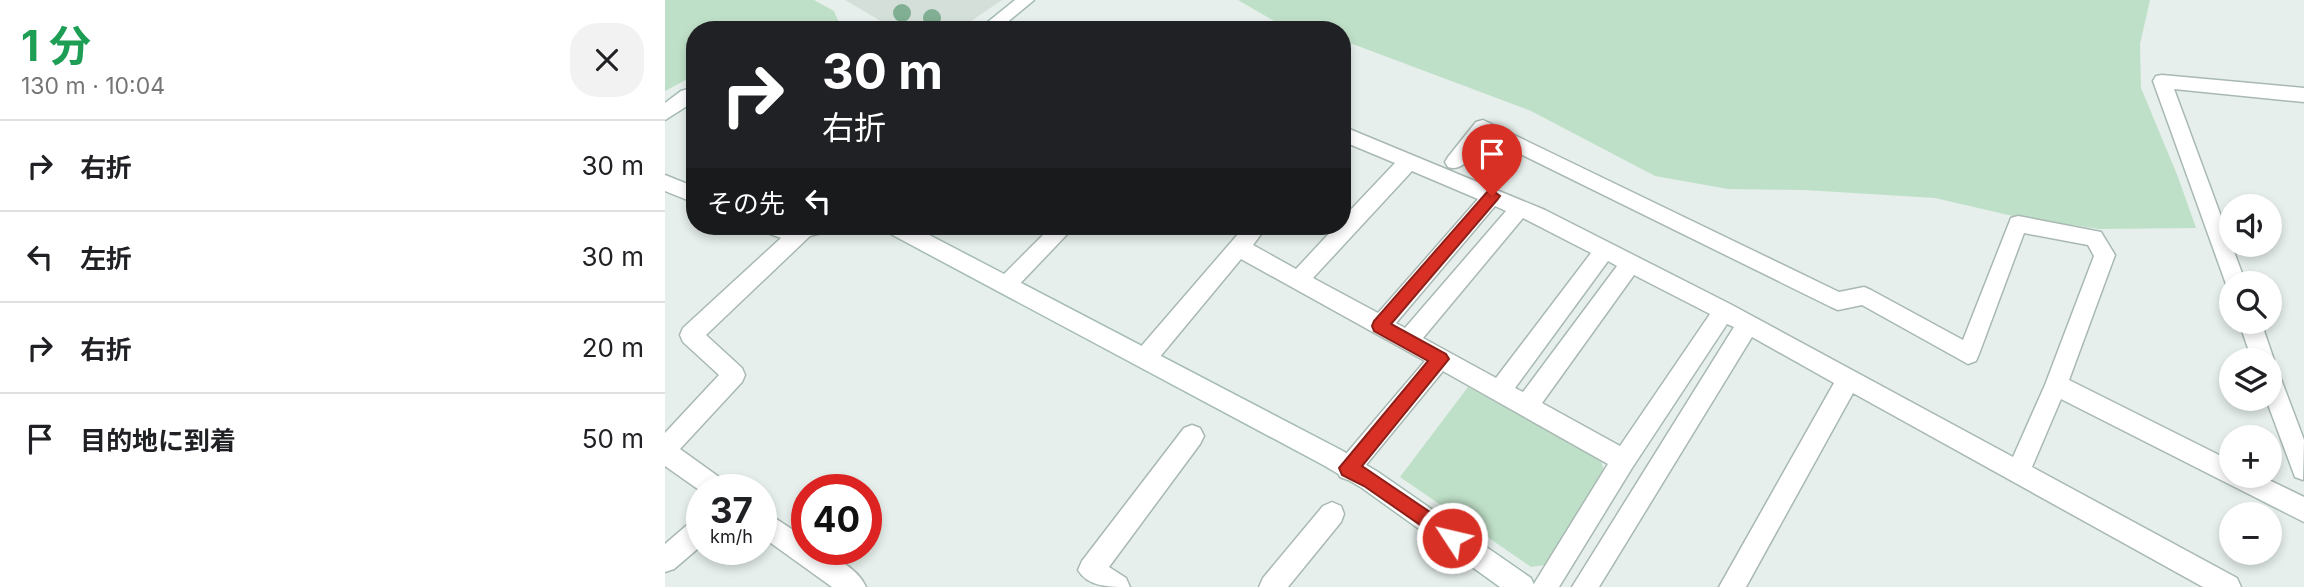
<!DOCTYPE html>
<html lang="ja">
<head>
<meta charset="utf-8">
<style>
	:root { --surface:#fff; --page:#f2f2f2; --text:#202124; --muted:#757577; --line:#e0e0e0 }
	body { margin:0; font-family:Inter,"Noto Sans JP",sans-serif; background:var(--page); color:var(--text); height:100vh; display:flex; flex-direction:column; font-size:26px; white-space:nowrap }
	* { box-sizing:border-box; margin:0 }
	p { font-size:23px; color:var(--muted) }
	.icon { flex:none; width:38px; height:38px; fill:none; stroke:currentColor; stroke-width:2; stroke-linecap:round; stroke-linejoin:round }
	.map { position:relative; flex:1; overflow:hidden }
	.drawer { display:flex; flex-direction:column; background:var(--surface); width:665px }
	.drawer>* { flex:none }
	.guide { position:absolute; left:21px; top:21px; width:665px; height:214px; border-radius:28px; box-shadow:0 4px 10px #0003; background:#202124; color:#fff; overflow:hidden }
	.tools { position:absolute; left:1554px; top:194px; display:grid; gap:14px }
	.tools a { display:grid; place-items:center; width:63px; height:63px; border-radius:50%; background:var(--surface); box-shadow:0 4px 10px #0003; font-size:35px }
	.speed { position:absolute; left:21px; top:474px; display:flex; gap:14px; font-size:35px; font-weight:700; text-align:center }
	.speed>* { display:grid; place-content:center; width:91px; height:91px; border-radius:50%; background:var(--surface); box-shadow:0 4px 10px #0003; line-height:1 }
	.speed small { font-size:18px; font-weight:400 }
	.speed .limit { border:10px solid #d22; background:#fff; color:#111 }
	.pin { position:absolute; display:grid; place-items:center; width:60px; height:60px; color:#fff; margin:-72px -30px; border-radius:50% 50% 50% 0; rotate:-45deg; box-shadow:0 0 7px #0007 }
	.pin .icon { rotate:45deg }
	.me { position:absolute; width:77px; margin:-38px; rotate:305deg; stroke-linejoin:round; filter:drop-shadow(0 0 5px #0008) }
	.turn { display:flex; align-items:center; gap:24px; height:147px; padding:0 21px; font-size:32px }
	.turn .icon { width:91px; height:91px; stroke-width:2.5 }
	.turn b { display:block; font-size:49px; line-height:60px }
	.then { display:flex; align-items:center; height:66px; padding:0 21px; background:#0003; gap:14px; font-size:26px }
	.round { display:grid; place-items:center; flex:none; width:74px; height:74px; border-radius:28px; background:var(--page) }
	.head { display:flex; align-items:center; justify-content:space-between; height:119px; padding:0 21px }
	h1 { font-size:42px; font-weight:700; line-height:52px; color:#1e9e55 }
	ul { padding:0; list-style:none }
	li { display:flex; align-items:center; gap:21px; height:91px; padding:0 21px; border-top:2px solid var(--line) }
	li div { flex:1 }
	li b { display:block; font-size:26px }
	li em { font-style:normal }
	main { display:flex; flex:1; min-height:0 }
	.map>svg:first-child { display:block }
	.built { fill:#d4dfda }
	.green { fill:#bfe0c8 }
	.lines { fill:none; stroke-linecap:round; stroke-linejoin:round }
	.street-casing { stroke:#a8b8b2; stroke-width:3 }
	.secondary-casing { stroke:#a4bbb3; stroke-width:3 }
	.street { fill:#fff; fill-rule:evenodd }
	.secondary { fill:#fff; fill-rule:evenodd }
	.tree { fill:#80af93 }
	.route { fill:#d93025; stroke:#8d1f18; stroke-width:2 }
</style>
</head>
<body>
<main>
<section class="drawer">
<div class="head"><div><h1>1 分</h1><p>130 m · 10:04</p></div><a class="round"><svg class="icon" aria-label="close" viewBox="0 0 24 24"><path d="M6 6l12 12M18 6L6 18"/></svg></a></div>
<ul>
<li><svg class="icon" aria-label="right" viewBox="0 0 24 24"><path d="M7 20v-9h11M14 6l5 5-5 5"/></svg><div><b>右折</b></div><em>30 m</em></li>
<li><svg class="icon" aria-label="left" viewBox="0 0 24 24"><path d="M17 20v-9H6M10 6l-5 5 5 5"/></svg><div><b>左折</b></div><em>30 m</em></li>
<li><svg class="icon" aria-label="right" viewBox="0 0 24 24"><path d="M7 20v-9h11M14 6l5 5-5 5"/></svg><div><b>右折</b></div><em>20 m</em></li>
<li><svg class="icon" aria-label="arrive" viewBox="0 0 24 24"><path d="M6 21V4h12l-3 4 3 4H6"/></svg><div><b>目的地に到着</b></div><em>50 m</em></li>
</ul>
</section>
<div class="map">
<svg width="1639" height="587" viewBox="0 0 1639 587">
	<rect width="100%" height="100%" fill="#e6efeb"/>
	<!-- built -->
	<polygon class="built" points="180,0 337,0 293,30 231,30"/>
	<!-- green -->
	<g class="green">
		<polygon points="0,0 149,0 169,11 177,30 30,30 30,75 0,91"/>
		<polygon points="573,0 1485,0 1475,44 1476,88 1513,177 1531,228 1435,229 1352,217 1270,198 1139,190 1063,189 990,176 866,111 677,40 677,30 623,29"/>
		<polygon points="803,387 936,460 939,472 880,565 866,567 735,477"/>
	</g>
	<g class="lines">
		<!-- street casing -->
		<g class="street-casing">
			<g id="street">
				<polygon points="1497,75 1639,88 1639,102 1509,89 1581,284 1566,284 1566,291 1561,284 1488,81 1491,76"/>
				<path d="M818 120 1174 292 1199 287 1206 290 1298 340 1346 218 1353 216 1436 232 1450 255 1404 380 1566 461V476H1596L1639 497V522L1396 399 1367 467 1572 578 1576 587H1538L1188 393 1081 587H1054L1169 383 1087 337 934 587H907L1069 327 1062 324 967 468 894 587H867L943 464 778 371 691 477 683 480 675 477 671 469 675 461 760 361 576 259 489 364 481 367 473 364 470 357 473 350 580 226H602L588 245 631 269 671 226H677V219L730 163 677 141V126L880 210 1067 305 1348 457 1380 385 1429 256 1423 245 1359 233 1314 354 1311 361 1303 364 1197 305 1173 310 1166 307 821 137C811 149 800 173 783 167L780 162 783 157 811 122ZM747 171 813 199 713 313 648 278ZM830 206 841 211 740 328 731 323ZM858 218 926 253 831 378 758 338ZM943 261 952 266 858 392 850 388ZM969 275 1045 314 955 446 877 403Z"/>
				<polygon points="0,175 30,187 30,203 0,191"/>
				<polygon points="97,226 163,226 160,232 145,236 41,335 77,368 80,375 77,382 15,449 61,482 65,490 37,490 37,492 0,466 0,433 54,375 18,342 15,335 18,328 116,238 100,232"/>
				<polygon points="387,226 410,226 348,291 341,294 334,291 331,285 334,279"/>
				<polygon points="1574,322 1596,322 1609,360 1606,367 1605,360 1587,360"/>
				<polygon points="1605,368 1613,371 1639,440 1638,480 1630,477 1601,399 1605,399"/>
				<path d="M527 425 535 428 539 436 535 444 444 567 461 578 465 587C444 587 423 587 413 570L417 561 519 428Z"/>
				<polygon points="667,502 676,506 679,514 676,522 623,587 594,587 598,578 658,506"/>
				<path d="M96 509 142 539V550C162 550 193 568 201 587H167L96 536Z"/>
				<polygon points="37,517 37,545 9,569 0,572 0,544 28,520"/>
			</g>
		</g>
		<!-- secondary casing -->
		<g class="secondary-casing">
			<g id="secondary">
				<polygon points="350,0 369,0 333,30 313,30"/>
				<polygon points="30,87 30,101 0,120 0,103 16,91"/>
				<polygon points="219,226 247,226 676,450 713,472 866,578 870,587 835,587 697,488 660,466 222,232"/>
			</g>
		</g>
		<!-- street -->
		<use href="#street" class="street"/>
		<!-- secondary -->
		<use href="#secondary" class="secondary"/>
	</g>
	<!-- trees -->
	<g class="tree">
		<circle cx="237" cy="13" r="9"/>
		<circle cx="267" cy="18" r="9"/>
	</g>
	<!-- route -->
	<polygon class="route" points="827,190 835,196 832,200 726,324 781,354 784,359 697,466 793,531 796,538 793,544 787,547 699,486 677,475 674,468 763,361 709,331 707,326 709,321 822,192"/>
</svg>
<div class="tools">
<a><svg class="icon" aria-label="sound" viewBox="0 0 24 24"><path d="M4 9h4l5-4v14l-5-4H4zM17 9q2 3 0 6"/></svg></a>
<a><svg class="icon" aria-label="search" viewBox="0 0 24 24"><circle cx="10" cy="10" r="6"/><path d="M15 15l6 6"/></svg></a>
<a><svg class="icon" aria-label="layers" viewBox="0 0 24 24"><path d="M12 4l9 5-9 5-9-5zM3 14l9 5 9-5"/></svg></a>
<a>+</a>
<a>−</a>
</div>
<div class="speed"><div>37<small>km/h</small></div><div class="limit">40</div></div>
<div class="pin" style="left:827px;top:196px;background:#d93025"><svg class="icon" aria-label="arrive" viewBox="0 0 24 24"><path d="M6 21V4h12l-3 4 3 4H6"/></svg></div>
<svg class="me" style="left:787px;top:538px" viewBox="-20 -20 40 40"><circle r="17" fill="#d93025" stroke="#fff" stroke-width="3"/><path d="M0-11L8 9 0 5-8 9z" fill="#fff"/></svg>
<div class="guide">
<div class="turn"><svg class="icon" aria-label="right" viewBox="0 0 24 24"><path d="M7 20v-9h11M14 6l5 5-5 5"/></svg><div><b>30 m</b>右折</div></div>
<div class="then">その先<svg class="icon" aria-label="left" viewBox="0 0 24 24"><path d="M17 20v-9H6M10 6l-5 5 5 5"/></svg></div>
</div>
</div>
</main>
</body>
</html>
